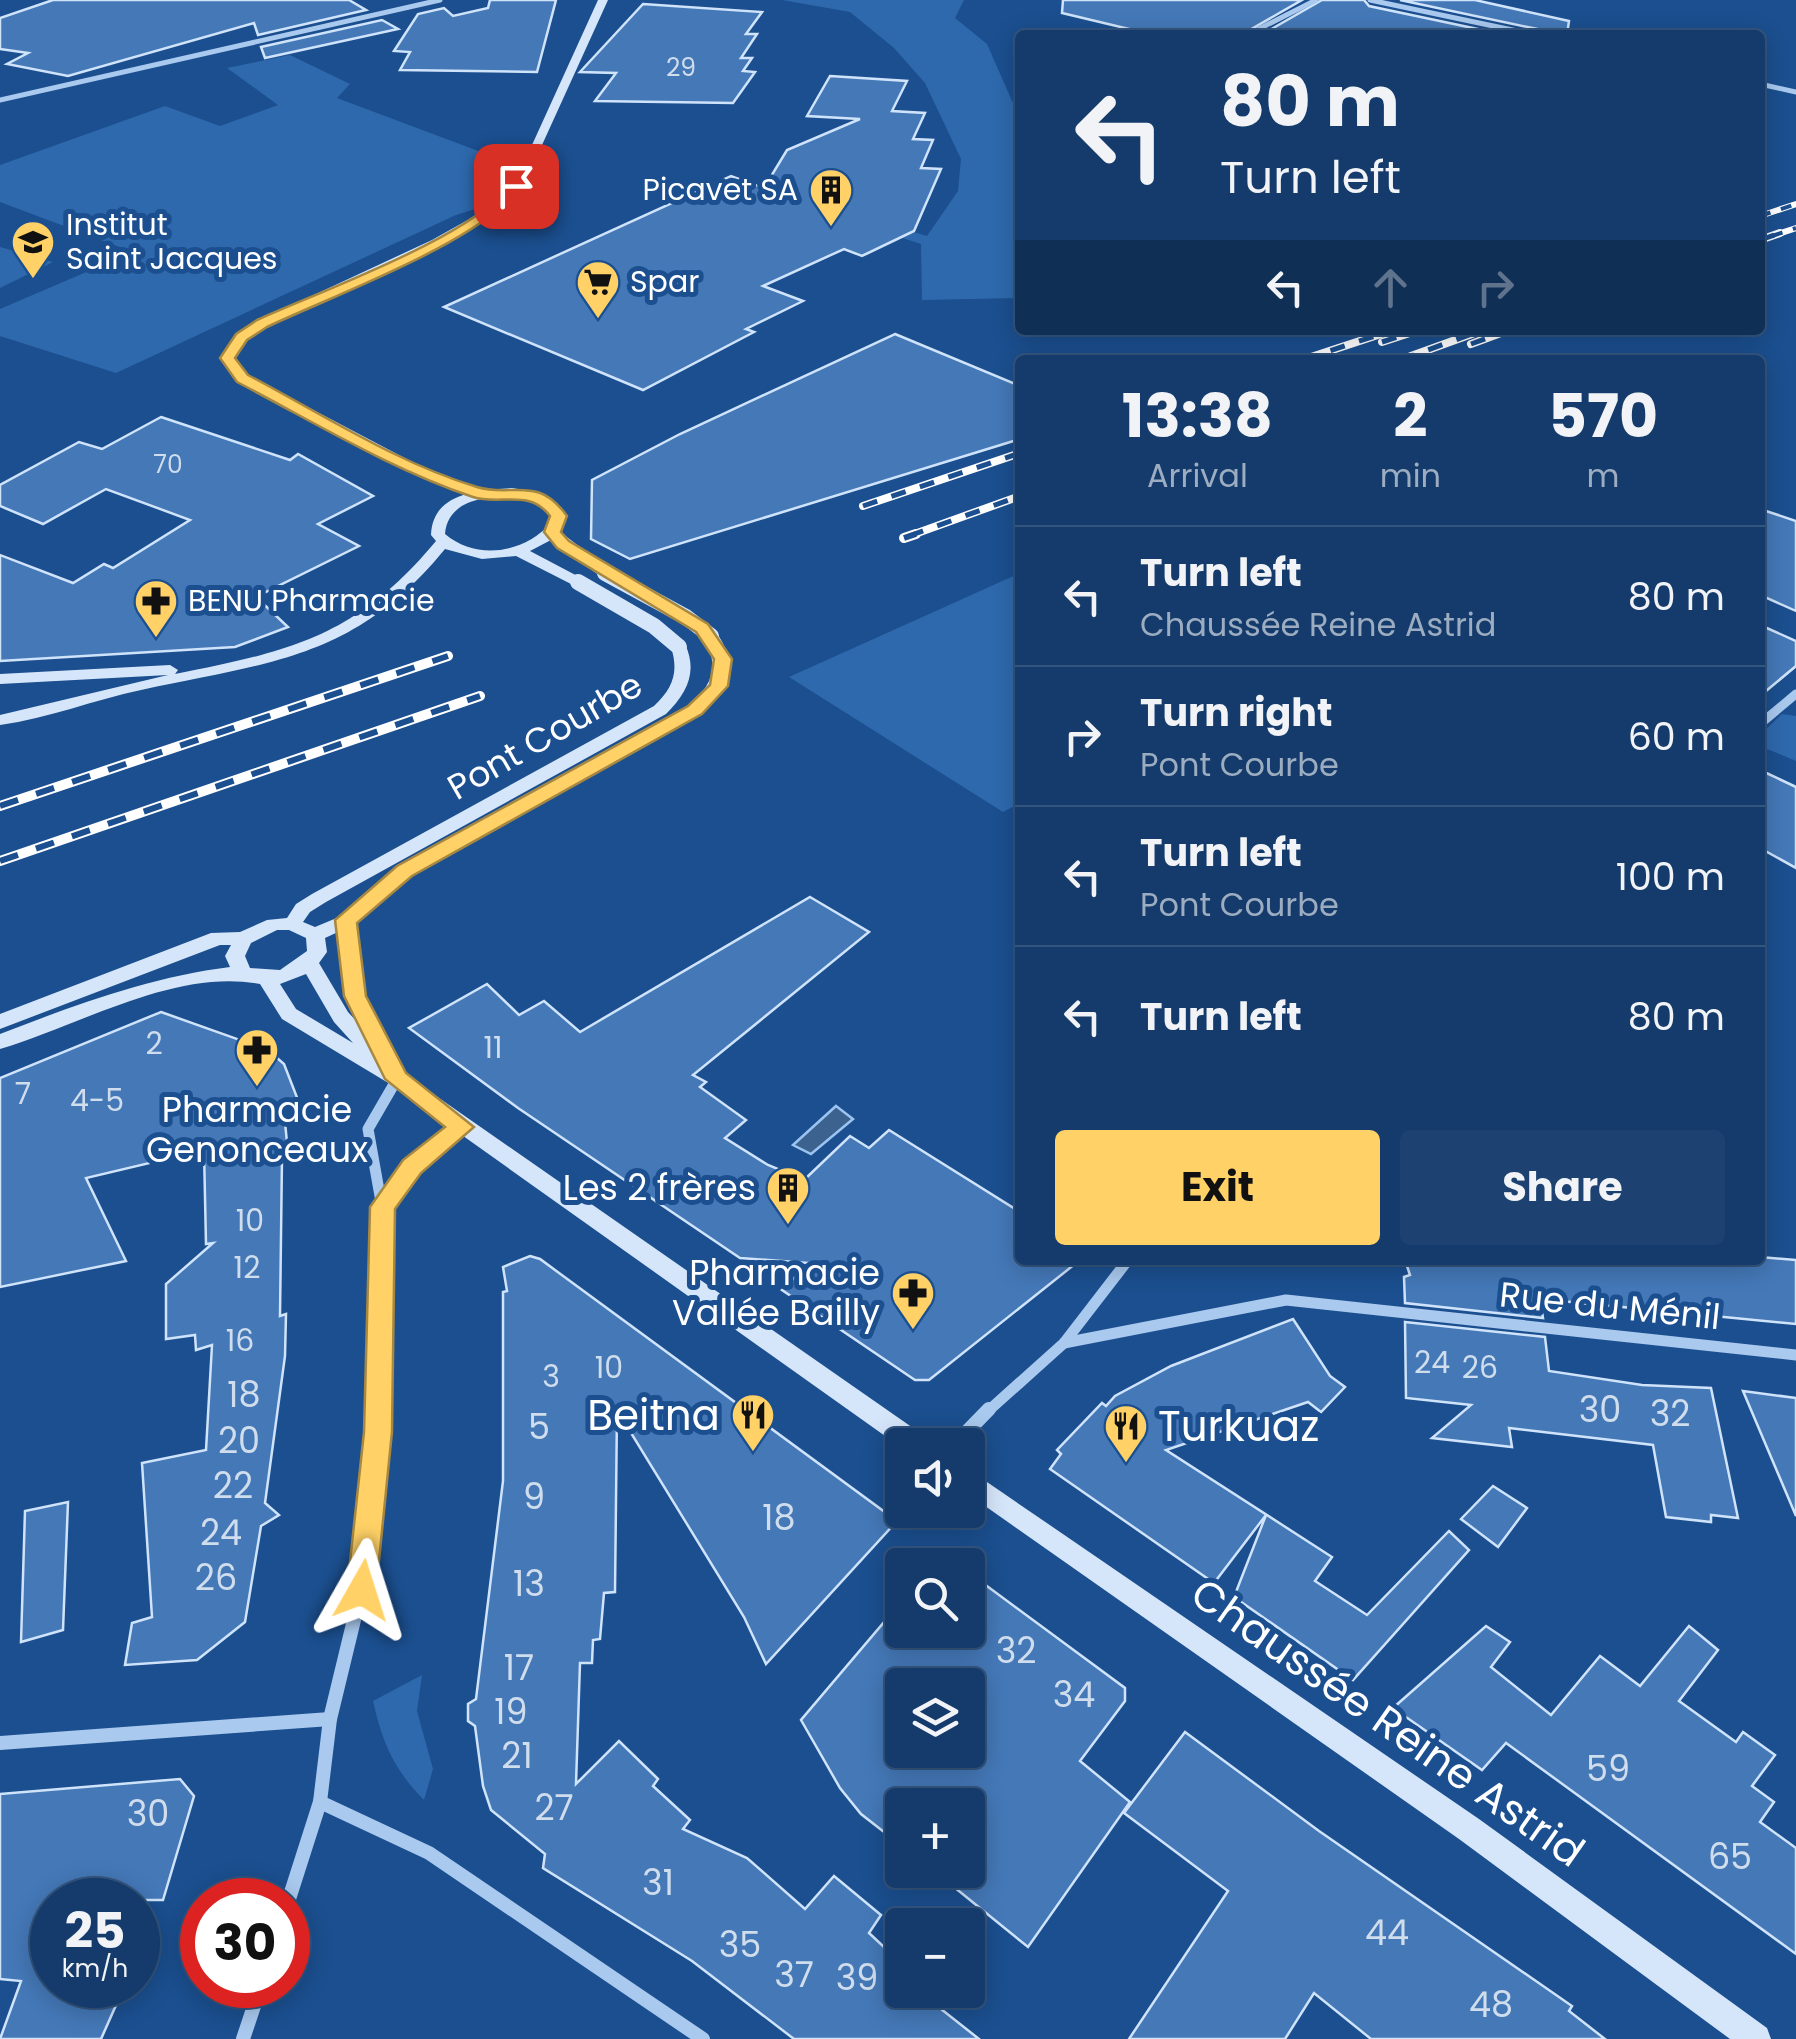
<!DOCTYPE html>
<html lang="en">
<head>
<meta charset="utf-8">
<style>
	:root { --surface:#143b6b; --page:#1d4271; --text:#f1f3f6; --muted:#9dadc1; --line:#33557e; --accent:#ffd166 }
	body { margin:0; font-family:Poppins,sans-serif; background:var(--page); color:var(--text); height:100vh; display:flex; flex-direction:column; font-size:38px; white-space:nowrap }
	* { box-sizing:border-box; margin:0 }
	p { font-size:32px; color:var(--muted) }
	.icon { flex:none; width:55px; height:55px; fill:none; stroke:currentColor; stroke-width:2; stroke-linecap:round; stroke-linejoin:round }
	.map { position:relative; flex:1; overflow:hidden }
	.drawer { position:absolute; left:1015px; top:355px; width:750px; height:910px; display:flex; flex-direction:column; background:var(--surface); border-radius:10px; box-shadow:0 5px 25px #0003,0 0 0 2px var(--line) }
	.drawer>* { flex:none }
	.banner { position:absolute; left:1015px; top:30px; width:750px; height:305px; border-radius:10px; box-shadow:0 5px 25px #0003,0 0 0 2px var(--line); background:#143b6b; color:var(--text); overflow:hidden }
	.buttons { position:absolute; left:885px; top:1428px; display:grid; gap:20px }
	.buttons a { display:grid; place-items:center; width:100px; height:100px; border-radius:10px; background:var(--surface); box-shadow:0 5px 25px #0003,0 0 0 2px var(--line); font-size:50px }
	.speed { position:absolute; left:30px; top:1878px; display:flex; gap:20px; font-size:50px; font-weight:700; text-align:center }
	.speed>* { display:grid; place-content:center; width:130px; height:130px; border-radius:50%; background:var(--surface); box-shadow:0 5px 25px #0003,0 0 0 2px var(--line); line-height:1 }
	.speed small { font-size:25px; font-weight:400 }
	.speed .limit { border:15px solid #d22; background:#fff; color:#111 }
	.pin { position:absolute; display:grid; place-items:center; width:85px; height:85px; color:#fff; margin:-42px; border-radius:20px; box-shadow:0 5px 15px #0006 }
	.me { position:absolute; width:110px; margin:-55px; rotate:6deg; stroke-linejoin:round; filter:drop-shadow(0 0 8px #0008) }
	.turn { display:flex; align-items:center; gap:35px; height:210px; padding:0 40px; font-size:45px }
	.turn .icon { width:130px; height:130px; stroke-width:2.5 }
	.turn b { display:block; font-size:70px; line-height:85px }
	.lanes { display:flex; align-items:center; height:95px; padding:0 40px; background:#0003; justify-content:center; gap:50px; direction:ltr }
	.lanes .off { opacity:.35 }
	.eta { display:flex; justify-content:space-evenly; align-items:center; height:170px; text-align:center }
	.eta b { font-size:60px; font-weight:700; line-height:70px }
	.primary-button { display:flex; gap:20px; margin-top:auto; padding:20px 40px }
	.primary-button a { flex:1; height:115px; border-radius:10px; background:var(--accent); color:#111; font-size:40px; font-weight:700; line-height:115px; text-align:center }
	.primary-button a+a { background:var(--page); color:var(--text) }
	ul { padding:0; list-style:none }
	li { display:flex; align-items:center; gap:30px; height:140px; padding:0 40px; border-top:2px solid var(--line) }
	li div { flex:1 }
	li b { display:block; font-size:38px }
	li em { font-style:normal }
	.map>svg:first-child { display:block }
	.green { fill:#2e69ad }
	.water { fill:#3c6290; stroke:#9cc4f0; stroke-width:2.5 }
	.building { fill:#4478b7; stroke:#cfe3fa; stroke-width:2.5; fill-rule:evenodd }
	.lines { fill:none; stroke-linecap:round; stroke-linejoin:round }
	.street-far3 { stroke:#a9c9ee; stroke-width:5 }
	.street-far2 { stroke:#a9c9ee; stroke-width:9 }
	.street-far1 { stroke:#a9c9ee; stroke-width:11 }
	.street { stroke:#a9c9ee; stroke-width:14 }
	.secondary { fill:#d6e6fa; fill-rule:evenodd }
	.rail-far2-casing { stroke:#fff; stroke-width:6 }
	.rail-far1-casing { stroke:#fff; stroke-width:8 }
	.rail-casing { stroke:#fff; stroke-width:10 }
	.rail-far2 { stroke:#1b4f8f; stroke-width:4; stroke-dasharray:11; stroke-linecap:butt }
	.rail-far1 { stroke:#1b4f8f; stroke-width:5; stroke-dasharray:15; stroke-linecap:butt }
	.rail { stroke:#1b4f8f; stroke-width:6; stroke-dasharray:19; stroke-linecap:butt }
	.secondary-bridge { stroke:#d6e6fa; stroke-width:16 }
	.route { fill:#ffd166; stroke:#a68842; stroke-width:2.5 }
	.labels { text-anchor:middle; stroke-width:10; stroke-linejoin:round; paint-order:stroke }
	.far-number-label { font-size:25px; fill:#d0dded }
	.far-poi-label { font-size:30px; fill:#fff; stroke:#1b4f8f; text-anchor:start }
	.number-label { font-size:30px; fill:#d0dded }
	.street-label { font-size:35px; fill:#fff; stroke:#1b4f8f }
	.poi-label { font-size:35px; fill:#fff; stroke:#1b4f8f; text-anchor:end }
	.near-number-label { font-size:35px; fill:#d0dded }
	.near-poi-label { font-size:42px; fill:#fff; stroke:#1b4f8f; text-anchor:end }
	.near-street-label { font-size:42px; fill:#fff; stroke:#1b4f8f }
</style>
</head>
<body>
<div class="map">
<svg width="1796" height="2039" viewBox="0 0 1796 2039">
	<rect width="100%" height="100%" fill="#1b4f8f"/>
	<!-- green -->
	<g class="green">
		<polygon points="782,0 964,0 955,18 987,44 1020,119 1020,298 922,300 921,244 896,236 896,227 927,236 958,191 961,159 925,83 894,48 850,12"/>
		<polygon points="290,55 350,84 337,98 505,161 506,191 485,206 456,215 116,373 0,336 0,309 133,252 0,202 0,165 165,106 220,126 278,105 227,68"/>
		<polygon points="0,247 53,262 0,288"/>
		<polygon points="1020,573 1020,803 1003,812 789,677"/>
		<polygon points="1782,714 1796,716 1796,761 1760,746 1760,735"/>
		<path d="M422 1675 417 1711 433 1769 424 1800C394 1770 382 1742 373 1701Z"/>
	</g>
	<!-- water -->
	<polygon class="water" points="836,1106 853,1119 811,1154 793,1145"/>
	<!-- building -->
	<g class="building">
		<polygon points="53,0 349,0 366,10 258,35 254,23 68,76 7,64 28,53 0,49 0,18"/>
		<polygon points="490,0 556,0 537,72 400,70 410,52 394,51 418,14 444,8 453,16 488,8"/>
		<polygon points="1063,0 1302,0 1241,35 1154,35 1062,13"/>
		<polygon points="1322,0 1364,0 1369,6 1506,35 1261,35"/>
		<polygon points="1400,0 1475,0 1569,21 1567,35 1542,35 1537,29"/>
		<polygon points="643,4 762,12 746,34 757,34 741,58 752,58 743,71 755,72 733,103 595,101 616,73 580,72"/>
		<polygon points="382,20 398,29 265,58 261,47"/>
		<polygon points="830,76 907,81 892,111 925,113 913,139 933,140 921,168 941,169 914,231 862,256 844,249 763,286 803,301 746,329 754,332 643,390 444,307 731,176 764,188 787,150 860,119 807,116"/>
		<polygon points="895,334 1020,386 1020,439 630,559 591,539 592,480 680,434"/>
		<polygon points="161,417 290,460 298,454 373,496 318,524 359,546 256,597 288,627 235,647 0,661 0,555 73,583 104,564 113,568 190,520 106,489 43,524 0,506 0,485 79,442 102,449"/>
		<polygon points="1760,509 1796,521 1796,611 1760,595"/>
		<polygon points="1760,625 1796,641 1796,666 1760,696"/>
		<polygon points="1760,770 1796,787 1796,868 1760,848"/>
		<polygon points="810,897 869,932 693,1075 706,1082 700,1087 746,1120 725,1138 768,1165 804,1180 850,1136 869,1148 889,1130 1020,1212 1020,1260 1080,1260 929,1380 915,1380 782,1290 809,1263 740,1258 518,1108 409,1028 487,984 519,1015 544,1001 580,1032"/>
		<polygon points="161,1012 268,1050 284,1064 298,1100 283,1103 288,1152 282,1157 280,1316 286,1314 285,1356 265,1503 279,1515 261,1526 245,1622 197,1660 125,1665 132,1623 152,1617 142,1463 206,1450 212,1345 196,1350 195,1335 166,1339 166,1284 213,1243 206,1244 204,1150 86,1178 126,1261 0,1287 0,1078"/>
		<polygon points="530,1256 540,1259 897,1521 766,1664 744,1617 617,1410 615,1592 604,1593 600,1639 593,1640 592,1663 580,1663 576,1784 619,1741 658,1779 653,1786 690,1820 683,1829 747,1858 805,1909 834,1876 881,1915 869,1933 898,1960 895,1967 902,1975 902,1990 917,1990 979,2039 794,2039 692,1961 543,1868 545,1854 491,1810 483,1786 475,1726 468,1721 468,1704 476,1699 503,1481 503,1292 507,1291 503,1267"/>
		<polygon points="1760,1257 1796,1260 1796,1324 1540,1299 1543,1318 1405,1303 1404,1277 1410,1275 1405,1260"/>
		<polygon points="1293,1319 1330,1376 1345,1387 1321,1412 1308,1402 1166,1450 1332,1557 1315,1581 1367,1615 1449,1531 1469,1550 1353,1680 1234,1597 1266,1515 1214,1583 1050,1469 1061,1454 1057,1450 1102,1403 1106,1406 1115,1396 1171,1366"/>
		<polygon points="1405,1322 1545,1337 1549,1371 1642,1385 1711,1388 1738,1518 1711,1515 1711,1522 1666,1517 1653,1445 1509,1428 1512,1447 1432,1438 1471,1405 1406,1398"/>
		<polygon points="1743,1391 1796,1398 1796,1516"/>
		<polygon points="1493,1486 1527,1508 1498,1547 1461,1519"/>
		<polygon points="68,1502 63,1630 21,1642 25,1511"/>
		<path d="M968 1572 1125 1688V1701L1080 1761 1130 1802 1028 1947 933 1870H968V1805H902V1846L861 1814 840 1788 801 1720 902 1601V1630H968ZM902 1685H968V1750H902Z"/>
		<polygon points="1486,1626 1510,1642 1491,1667 1551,1715 1600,1656 1640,1686 1689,1626 1718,1650 1679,1701 1736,1742 1743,1732 1775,1755 1752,1786 1774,1802 1760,1822 1796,1848 1796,1954 1506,1743 1482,1770 1393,1708"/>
		<polygon points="1185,1732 1319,1831 1572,2006 1569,2011 1605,2039 1371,2039 1314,1993 1285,2039 1129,2039 1228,1891 1124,1813"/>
		<polygon points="180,1779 194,1796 163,1900 52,1900 52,1985 125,1985 101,2039 0,2039 21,1981 0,1979 0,1794"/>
	</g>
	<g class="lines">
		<!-- street-far3 -->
		<g class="street-far3">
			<polyline points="1370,0 1536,35"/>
			<polyline points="1247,35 1316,0"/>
			<polyline points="1760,84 1796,92"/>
			<polyline points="0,100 440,0"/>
		</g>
		<!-- street-far2 -->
		<polyline class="street-far2" points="1760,724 1796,694"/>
		<!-- street-far1 -->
		<g class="street-far1">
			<polyline points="382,1207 412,1167 461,1127"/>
			<polyline points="1064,1343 1286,1300 1796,1355"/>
			<polyline points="378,1412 382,1207 368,1129 397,1079"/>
			<polyline points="987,1412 1064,1343 1128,1260"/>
		</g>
		<!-- street -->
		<g class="street">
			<polyline points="954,1445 989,1409"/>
			<polyline points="0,1743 330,1719"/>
			<polyline points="320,1802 429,1853 703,2039"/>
			<polyline points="288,1902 320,1802 330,1719 361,1591 378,1409"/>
			<polyline points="243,2039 261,1985"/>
		</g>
		<!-- secondary -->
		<g class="secondary">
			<path d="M598 0H608L532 167 506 207 440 244 266 327 247 340 234 358 247 375 416 464 483 490 512 488 542 493 562 508 565 524 559 531 610 570V576H600L551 540 530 551 583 579V585H573L516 556 482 559 445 549C355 659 271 662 141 690 94 700 49 718 0 725V715L168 675 0 684V674L170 665 178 670 175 674C292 651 357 636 436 541L431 535C432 512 445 500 467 494L406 470 237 381 222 358 238 334 258 321 432 240 498 203 522 167ZM512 496 533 500 548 510 551 523C524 553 477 561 445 534 448 500 484 497 512 496Z"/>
			<path d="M711 631 717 633C739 668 730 687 701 714L412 875 356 923 365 996 406 1075 926 1437 929 1445H902V1448L390 1084 282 1019 260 984C175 968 81 1025 0 1049V1034C75 1005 150 977 230 967L225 956 231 945H220L0 1029V1014L211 933 240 932 267 920 287 918 296 904 312 894 654 706C673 688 679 672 671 647L679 642 685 644C698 672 687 693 666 714L326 902 310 912 303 922 315 927 339 917 398 867 689 706C713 685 720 665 703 636ZM277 930H289L306 938 307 951 280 970 250 968 245 956 251 943ZM338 932 345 996 359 1024 348 1012 319 963 327 952 325 938ZM306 974 334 1022 353 1043 296 1009 280 984Z"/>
			<polygon points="968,1469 1479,1819 1767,2028 1771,2039 1730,2039 1459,1839 968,1494"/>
		</g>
		<!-- rail-far2 casing -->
		<g class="rail-far2-casing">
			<g id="rail-far2">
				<polyline points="1760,216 1796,204"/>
				<polyline points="1772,236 1796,228"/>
			</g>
		</g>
		<!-- rail-far1 casing -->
		<g class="rail-far1-casing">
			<g id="rail-far1">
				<polyline points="1760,240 1780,233"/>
				<polyline points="1382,342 1419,330"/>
				<polyline points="1471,344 1509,330"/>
				<polyline points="1302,360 1393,330"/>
				<polyline points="1400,360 1483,330"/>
				<polyline points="863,506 1020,453"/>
				<polyline points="909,536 1020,496"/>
			</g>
		</g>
		<!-- rail casing -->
		<g class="rail-casing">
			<g id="rail">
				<polyline points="904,538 916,534"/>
				<polyline points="0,806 448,656"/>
				<polyline points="0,861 480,696"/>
			</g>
		</g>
		<!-- rail-far2 -->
		<use href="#rail-far2" class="rail-far2"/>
		<!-- rail-far1 -->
		<use href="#rail-far1" class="rail-far1"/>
		<!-- rail -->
		<use href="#rail" class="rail"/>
		<!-- secondary-bridge -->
		<g class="secondary-bridge">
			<polyline points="605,573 686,617 711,636"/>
			<polyline points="578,582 654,626 679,647"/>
		</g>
	</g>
	<!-- route -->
	<path class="route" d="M512 184 522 186C481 242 334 295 267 327L247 340 235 358 248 375C322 414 397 463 477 487 513 498 537 474 567 516L561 532 569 541 708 624 732 659 728 686 702 714 412 876 357 923 366 996 406 1073 474 1127 421 1173 395 1209 392 1432 376 1590 372 1600 362 1604 351 1600 347 1590 364 1432 370 1207 403 1160 445 1127 385 1079 344 996 335 920 397 866 688 706 710 685 714 659 696 632 557 548 544 532 550 516C529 488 500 506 473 497 390 469 314 422 237 382L220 358 236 334 257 320C323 290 470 238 512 184Z"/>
	<!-- icons -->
	<defs>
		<g id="building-pin" transform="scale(2.25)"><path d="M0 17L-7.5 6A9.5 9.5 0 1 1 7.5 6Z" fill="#ffd166" stroke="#1b4f8f"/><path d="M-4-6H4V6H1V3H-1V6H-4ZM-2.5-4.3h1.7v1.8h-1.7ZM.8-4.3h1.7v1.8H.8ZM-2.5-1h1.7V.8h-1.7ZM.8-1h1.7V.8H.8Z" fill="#111"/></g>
		<g id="school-pin" transform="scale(2.25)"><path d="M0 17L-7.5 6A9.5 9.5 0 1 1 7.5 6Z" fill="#ffd166" stroke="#1b4f8f"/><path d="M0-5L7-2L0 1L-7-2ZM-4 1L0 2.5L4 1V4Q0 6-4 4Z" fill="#111"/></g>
		<g id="supermarket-pin" transform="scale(2.25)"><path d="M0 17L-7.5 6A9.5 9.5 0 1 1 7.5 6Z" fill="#ffd166" stroke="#1b4f8f"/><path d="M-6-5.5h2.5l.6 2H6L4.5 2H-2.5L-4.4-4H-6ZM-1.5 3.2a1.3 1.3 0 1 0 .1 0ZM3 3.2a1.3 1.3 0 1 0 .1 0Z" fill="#111"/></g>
		<g id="pharmacy-pin" transform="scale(2.25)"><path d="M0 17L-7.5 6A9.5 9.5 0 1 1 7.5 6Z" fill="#ffd166" stroke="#1b4f8f"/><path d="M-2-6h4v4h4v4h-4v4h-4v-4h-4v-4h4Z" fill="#111"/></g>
		<g id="restaurant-pin" transform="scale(2.25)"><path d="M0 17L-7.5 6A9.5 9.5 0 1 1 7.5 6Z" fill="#ffd166" stroke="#1b4f8f"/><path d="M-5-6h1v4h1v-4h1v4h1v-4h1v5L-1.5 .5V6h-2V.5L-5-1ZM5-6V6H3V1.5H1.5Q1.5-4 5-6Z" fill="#111"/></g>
	</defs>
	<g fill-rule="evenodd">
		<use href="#building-pin" x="831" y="190"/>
		<use href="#school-pin" x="33" y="242"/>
		<use href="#supermarket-pin" x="598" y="282"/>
		<use href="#pharmacy-pin" x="156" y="601"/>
		<use href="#pharmacy-pin" x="257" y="1050"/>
		<use href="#building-pin" x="788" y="1188"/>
		<use href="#pharmacy-pin" x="913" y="1293"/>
		<use href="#restaurant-pin" x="753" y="1415"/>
		<use href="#restaurant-pin" x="1126" y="1426"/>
	</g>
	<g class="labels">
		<!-- far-number labels -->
		<g class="far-number-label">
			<text x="681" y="76">29</text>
			<text x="168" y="473">70</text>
		</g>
		<!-- far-poi labels -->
		<g class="far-poi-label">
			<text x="798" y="200" text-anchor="end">Picavet SA</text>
			<text x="66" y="235">Institut<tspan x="66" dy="34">Saint Jacques</tspan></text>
			<text x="630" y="292">Spar</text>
			<text x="188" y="611">BENU Pharmacie</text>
		</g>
		<!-- number labels -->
		<g class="number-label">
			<text x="154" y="1054">2</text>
			<text x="493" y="1058">11</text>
			<text x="23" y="1104">7</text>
			<text x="97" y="1111">4-5</text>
			<text x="250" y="1231">10</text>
			<text x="247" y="1278">12</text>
			<text x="240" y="1351">16</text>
			<text x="1432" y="1373">24</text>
			<text x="609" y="1378">10</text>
			<text x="1480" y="1378">26</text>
			<text x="551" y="1387">3</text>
		</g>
		<!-- street labels -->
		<g class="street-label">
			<text transform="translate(545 736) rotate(-30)" y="12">Pont Courbe</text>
			<text transform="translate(1610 1306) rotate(6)" y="12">Rue du Ménil</text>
		</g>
		<!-- poi labels -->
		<g class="poi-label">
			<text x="257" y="1122" text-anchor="middle">Pharmacie<tspan x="257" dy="40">Genonceaux</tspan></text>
			<text x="756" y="1200">Les 2 frères</text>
			<text x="880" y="1285">Pharmacie<tspan x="880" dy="40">Vallée Bailly</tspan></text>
		</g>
		<!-- near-number labels -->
		<g class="near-number-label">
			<text x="244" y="1407">18</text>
			<text x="1600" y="1422">30</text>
			<text x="1670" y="1426">32</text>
			<text x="539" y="1439">5</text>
			<text x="239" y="1453">20</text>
			<text x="233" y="1498">22</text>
			<text x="534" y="1509">9</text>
			<text x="779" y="1530">18</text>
			<text x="221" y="1545">24</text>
			<text x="216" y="1590">26</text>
			<text x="529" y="1596">13</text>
			<text x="1016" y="1663">32</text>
			<text x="519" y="1680">17</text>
			<text x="1074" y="1707">34</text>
			<text x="511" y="1724">19</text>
			<text x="517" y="1768">21</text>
			<text x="1608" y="1781">59</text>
			<text x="554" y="1820">27</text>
			<text x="148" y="1826">30</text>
			<text x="1730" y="1869">65</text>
			<text x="658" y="1895">31</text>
			<text x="1387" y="1945">44</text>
			<text x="740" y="1957">35</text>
			<text x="794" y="1987">37</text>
			<text x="857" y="1990">39</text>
			<text x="1491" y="2017">48</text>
		</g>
		<!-- near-poi labels -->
		<g class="near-poi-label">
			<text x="720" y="1430">Beitna</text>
			<text x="1158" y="1441" text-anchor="start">Turkuaz</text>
		</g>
		<!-- near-street labels -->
		<g class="near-street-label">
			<text transform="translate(1388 1722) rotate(35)" y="15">Chaussée Reine Astrid</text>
		</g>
	</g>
</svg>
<div class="buttons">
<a><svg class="icon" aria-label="sound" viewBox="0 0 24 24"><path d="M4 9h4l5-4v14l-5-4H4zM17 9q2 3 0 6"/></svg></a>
<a><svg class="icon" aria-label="search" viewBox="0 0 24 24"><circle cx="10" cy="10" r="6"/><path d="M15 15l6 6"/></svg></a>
<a><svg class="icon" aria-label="layers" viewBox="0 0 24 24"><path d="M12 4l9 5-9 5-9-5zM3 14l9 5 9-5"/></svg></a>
<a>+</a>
<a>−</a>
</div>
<div class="speed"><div>25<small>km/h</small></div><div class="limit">30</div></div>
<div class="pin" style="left:516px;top:186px;background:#d93025"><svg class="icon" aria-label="arrive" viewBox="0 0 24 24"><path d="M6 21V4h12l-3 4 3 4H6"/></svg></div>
<svg class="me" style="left:362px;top:1590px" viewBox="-20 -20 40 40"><path d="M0-17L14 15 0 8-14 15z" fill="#ffd166" stroke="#fff" stroke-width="4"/></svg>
<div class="banner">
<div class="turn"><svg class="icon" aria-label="left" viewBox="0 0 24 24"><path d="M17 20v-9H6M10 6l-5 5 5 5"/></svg><div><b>80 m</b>Turn left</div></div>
<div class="lanes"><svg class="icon" aria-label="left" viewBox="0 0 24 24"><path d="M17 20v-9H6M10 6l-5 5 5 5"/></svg><svg class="icon off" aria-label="ahead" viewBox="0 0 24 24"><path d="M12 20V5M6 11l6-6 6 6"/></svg><svg class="icon off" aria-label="right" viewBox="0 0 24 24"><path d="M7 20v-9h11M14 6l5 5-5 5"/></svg></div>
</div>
<section class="drawer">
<div class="eta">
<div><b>13:38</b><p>Arrival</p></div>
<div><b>2</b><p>min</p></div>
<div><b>570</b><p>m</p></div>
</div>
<ul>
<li><svg class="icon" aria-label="left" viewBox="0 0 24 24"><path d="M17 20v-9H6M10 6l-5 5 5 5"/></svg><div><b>Turn left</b><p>Chaussée Reine Astrid</p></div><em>80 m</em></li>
<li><svg class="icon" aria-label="right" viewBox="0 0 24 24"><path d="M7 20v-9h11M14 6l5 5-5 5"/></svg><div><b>Turn right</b><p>Pont Courbe</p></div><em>60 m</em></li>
<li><svg class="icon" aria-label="left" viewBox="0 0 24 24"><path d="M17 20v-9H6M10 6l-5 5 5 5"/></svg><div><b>Turn left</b><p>Pont Courbe</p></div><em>100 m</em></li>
<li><svg class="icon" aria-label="left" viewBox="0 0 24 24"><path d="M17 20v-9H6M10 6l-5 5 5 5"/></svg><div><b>Turn left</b></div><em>80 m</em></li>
</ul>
<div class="primary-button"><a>Exit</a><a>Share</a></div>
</section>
</div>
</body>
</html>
